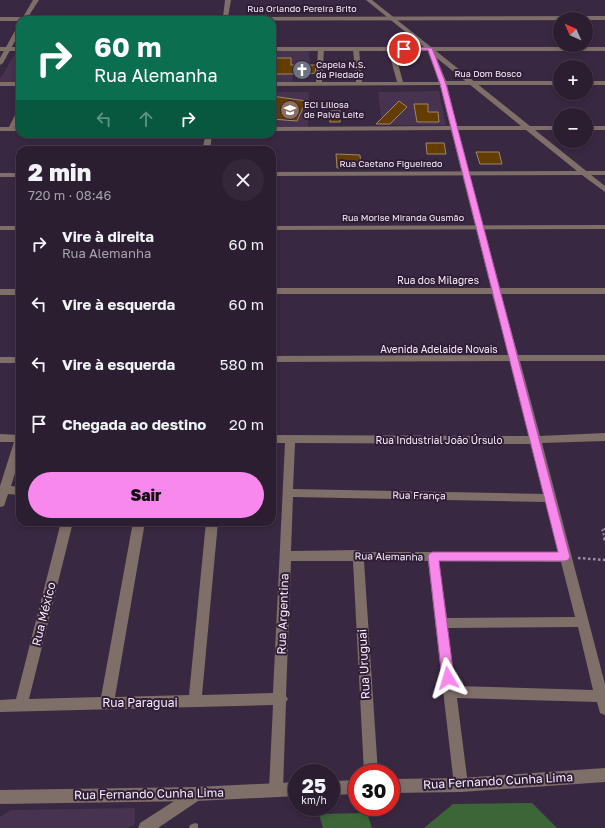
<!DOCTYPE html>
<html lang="pt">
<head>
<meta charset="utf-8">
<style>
	:root { --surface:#2b1e31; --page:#332739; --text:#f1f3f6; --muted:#a6a2ab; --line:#473c4d; --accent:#f888eb }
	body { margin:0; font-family:"Golos Text",sans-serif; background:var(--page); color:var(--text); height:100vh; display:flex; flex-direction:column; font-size:15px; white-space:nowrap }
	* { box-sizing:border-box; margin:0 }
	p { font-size:13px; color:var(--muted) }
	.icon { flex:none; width:22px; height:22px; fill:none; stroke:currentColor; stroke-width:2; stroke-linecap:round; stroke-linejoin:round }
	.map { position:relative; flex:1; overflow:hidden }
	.sheet { position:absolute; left:16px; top:146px; width:260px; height:380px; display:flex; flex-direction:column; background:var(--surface); border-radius:12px; box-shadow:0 2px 6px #0003,0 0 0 1px var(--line) }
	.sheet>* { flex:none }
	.guide { position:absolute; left:16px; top:16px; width:260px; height:122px; border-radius:12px; box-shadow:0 2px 6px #0003,0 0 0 1px var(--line); background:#0b6e4f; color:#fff; overflow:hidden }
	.needle { width:26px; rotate:315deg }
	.tools { position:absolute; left:553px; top:12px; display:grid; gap:8px }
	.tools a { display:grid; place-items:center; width:40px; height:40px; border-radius:50%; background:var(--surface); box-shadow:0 2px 6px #0003,0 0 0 1px var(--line); font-size:20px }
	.speed { position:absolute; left:288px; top:764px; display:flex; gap:8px; font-size:20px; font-weight:700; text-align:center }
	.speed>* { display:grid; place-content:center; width:52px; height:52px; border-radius:50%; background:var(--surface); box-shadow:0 2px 6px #0003,0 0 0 1px var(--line); line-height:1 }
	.speed small { font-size:10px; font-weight:400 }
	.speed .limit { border:6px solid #d22; background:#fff; color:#111 }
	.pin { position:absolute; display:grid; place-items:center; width:34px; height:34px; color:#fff; margin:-17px; border:2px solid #fff; border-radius:50%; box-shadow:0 1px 4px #0007 }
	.me { position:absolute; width:44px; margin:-22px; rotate:353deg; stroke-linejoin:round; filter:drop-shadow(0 0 3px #0008) }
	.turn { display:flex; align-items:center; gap:14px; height:84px; padding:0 12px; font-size:18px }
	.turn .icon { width:52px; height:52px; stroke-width:2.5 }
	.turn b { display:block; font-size:28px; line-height:34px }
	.lanes { display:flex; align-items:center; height:38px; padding:0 12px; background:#0003; justify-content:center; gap:20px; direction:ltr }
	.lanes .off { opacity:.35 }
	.round { display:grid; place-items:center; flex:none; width:42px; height:42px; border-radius:21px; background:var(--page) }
	.headline { display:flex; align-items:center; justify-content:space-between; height:68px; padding:0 12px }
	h1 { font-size:24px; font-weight:800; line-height:30px }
	.action { display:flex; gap:8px; margin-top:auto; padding:8px 12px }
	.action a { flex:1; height:46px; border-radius:24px; background:var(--accent); color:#111; font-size:16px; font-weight:800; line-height:46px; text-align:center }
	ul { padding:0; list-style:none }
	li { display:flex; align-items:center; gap:12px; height:60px; padding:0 12px }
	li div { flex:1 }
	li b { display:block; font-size:15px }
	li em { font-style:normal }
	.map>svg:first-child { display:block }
	.built { fill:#473250 }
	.forest { fill:#3d6638 }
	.building { fill:#633d01; stroke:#9f866b }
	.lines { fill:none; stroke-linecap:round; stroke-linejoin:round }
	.path-far1 { stroke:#9a8ca1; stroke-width:2; stroke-dasharray:2 2; stroke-linecap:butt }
	.path { stroke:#9a8ca1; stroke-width:2.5; stroke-dasharray:2.5 2.5; stroke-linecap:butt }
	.service { fill:#7f6f69; fill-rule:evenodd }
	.minor { fill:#7f6f69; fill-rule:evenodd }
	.tertiary { fill:#7f6f69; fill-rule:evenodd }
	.route { fill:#f888eb; stroke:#a15899 }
	.labels { text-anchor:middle; stroke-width:4; stroke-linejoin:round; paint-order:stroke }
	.far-street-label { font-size:9px; fill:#f8edfd; stroke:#2f1e36 }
	.far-poi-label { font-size:9px; fill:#f8edfd; stroke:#2f1e36; text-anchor:start }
	.street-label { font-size:10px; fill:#f8edfd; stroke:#2f1e36 }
	.near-street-label { font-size:12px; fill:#f8edfd; stroke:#2f1e36 }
</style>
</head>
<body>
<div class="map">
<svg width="605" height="828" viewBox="0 0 605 828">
	<rect width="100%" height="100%" fill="#392841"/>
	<!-- built -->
	<g class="built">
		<polygon points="272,49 309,49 310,63 294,63 292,84 272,84"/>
		<polygon points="17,50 20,50 20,83 0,84 0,79"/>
		<polygon points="439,91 446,125 382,125 378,92"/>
		<polygon points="272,92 309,92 308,128 272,128"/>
		<polygon points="135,808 135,824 128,828 0,828 0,817 11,810"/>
	</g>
	<!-- forest -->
	<g class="forest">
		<polygon points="453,804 532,803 557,828 424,828"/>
		<polygon points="367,813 372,828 323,828 319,814"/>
	</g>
	<!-- building -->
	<g class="building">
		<polygon points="276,58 291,58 291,65 316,65 315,73 308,74 308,76 295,76 295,74 272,74 272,59 276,59"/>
		<polygon points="272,96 306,101 297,121 272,119"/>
		<polygon points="399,101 407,107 390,124 376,124"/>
		<polygon points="414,104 428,104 428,112 438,112 439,122 417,122"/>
		<rect x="330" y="111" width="10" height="11"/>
		<polygon points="426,143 444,143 446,154 427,154"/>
		<polygon points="476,152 499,152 502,164 480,164"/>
		<polygon points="336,154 360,155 361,167 337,168"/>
	</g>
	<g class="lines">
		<!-- path-far1 -->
		<polyline class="path-far1" points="605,539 602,529 605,529"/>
		<!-- path -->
		<g class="path">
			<polyline points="604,538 605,541"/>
			<polyline points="578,558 605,560"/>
		</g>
		<!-- service -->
		<polygon class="service" points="195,823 198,824 198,828 189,828 190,825"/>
		<!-- minor -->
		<g class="minor">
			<polygon points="33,0 39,0 28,17 223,17 225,0 231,0 228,17 605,16 605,20 0,21 0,17 23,17"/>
			<polygon points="20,25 20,32 3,63 0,65 0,58 17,27"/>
			<path d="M321 47 324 49 322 82H356L353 49 356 47 359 49 362 82H397L388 49 391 47 394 49 403 82H439L427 49 430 47 433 49 446 81H560V85H447L457 126H529L532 128 529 130H458L500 288H605V294H501L518 355H605V361H520L540 436 605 433V441L542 443 605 684V715L600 713 597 702 457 698 468 785 466 790 461 792 456 790 454 785 428 561H364L378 773H364L353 561H291L286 696 288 699 286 702 283 789 281 794 276 796 271 794 269 789 273 705 0 712V700L16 699 61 522H73L29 699 101 697 133 522H145L115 697 189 695 206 522H218L202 695 273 693 285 443H272V435L530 436 511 361 272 362V356L509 355 492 294H272V288H491L451 130 272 131V127L450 126 440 85 272 86V82H316L318 49ZM295 443 531 444 544 494 293 489ZM293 497 546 502 559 552H362L358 550 291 551ZM439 561 561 562 575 617 447 618ZM578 627 593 690 455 686 448 628Z"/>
			<rect x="586" y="81" width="19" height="4"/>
			<rect x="0" y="82" width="20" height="4"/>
			<polygon points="20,109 20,118 15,127 20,127 20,131 0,131 0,127 9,127 17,111"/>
			<polygon points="206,134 212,134 210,150 202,150"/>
			<rect x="582" y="171" width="23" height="4"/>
			<rect x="0" y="289" width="20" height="6"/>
			<rect x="0" y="357" width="20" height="6"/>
			<polygon points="0,434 20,435 20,457 11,486 20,487 20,495 8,494 4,506 0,507 0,486 14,442 0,442"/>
			<polygon points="196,787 201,789 203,794 201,799 158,828 138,828 140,823"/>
		</g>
		<!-- tertiary -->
		<g class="tertiary">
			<polygon points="366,0 372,0 431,47 605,47 605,51 436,51 530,126 560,126 560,130 535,130 605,186 605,192 582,175 272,176 272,172 577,171 428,51 272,51 272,47 424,47"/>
			<rect x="0" y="47" width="20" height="4"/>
			<rect x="586" y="126" width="19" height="4"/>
			<rect x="0" y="173" width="20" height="4"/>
			<polygon points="605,225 605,229 272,230 272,226"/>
			<rect x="0" y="226" width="20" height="4"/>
			<polygon points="605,768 605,782 461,792 391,793 391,779 461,778"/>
			<polygon points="357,780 357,794 331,795 331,781"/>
			<polygon points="297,782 297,796 196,801 0,804 0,790 196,787"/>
		</g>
	</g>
	<!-- route -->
	<polygon class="route" points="404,47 432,48 446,84 570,557 568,560 565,561 439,561 454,678 452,682 448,684 444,682 442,678 428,556 430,553 433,552 558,552 440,84 428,50 402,50 402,49"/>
	<!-- icons -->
	<defs>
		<g id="church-disc" transform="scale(1)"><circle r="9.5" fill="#6b7280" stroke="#2f1e36"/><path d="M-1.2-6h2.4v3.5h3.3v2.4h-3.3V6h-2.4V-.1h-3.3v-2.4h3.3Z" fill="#fff"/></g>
		<g id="school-disc" transform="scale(1)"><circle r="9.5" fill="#8d6e63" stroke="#2f1e36"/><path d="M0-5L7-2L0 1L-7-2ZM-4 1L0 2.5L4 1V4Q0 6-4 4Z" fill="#fff"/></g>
	</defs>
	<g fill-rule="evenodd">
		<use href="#church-disc" x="302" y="70"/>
		<use href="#school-disc" x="290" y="110"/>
	</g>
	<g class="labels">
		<!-- far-street labels -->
		<g class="far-street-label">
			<text x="302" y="12">Rua Orlando Pereira Brito</text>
			<text x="488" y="77">Rua Dom Bosco</text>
			<text x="391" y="167">Rua Caetano Figueiredo</text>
			<text x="403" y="221">Rua Morise Miranda Gusmão</text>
		</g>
		<!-- far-poi labels -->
		<g class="far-poi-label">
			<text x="316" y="68">Capela N.S.<tspan x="316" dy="10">da Piedade</tspan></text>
			<text x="304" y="108">ECI Liliosa<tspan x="304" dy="10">de Paiva Leite</tspan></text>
		</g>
		<!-- street labels -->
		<g class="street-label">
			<text x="438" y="284">Rua dos Milagres</text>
			<text x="439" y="353">Avenida Adelaide Novais</text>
			<text x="439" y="444">Rua Industrial João Úrsulo</text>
			<text transform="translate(419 495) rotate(1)" y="4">Rua França</text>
			<text transform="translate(389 556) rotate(1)" y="4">Rua Alemanha</text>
		</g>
		<!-- near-street labels -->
		<g class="near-street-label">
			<text transform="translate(44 614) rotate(-76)" y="4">Rua México</text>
			<text transform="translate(283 614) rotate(-88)" y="4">Rua Argentina</text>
			<text transform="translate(364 664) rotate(-93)" y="4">Rua Uruguai</text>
			<text x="140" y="707">Rua Paraguai</text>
			<text transform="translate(498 781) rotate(-3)" y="4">Rua Fernando Cunha Lima</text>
			<text transform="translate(149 794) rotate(-1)" y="4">Rua Fernando Cunha Lima</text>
		</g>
	</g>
</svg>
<div class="tools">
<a><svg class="needle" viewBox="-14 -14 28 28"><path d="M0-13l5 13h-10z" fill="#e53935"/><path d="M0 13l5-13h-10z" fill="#a6a2ab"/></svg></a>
<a>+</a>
<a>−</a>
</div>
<div class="speed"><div>25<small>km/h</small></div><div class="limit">30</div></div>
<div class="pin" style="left:404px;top:49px;background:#d93025"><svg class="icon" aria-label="arrive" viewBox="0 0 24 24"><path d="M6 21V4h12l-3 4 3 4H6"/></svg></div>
<svg class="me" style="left:448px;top:678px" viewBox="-20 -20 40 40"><path d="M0-17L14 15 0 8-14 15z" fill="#f888eb" stroke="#fff" stroke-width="4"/></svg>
<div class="guide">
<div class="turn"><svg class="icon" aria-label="right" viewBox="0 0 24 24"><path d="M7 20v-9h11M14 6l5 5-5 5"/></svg><div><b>60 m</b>Rua Alemanha</div></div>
<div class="lanes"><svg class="icon off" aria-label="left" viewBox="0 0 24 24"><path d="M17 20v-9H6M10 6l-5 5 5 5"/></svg><svg class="icon off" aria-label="ahead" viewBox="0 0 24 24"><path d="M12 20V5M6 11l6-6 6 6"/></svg><svg class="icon" aria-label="right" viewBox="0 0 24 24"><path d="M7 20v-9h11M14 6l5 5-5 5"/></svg></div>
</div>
<section class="sheet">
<div class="headline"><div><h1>2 min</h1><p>720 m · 08:46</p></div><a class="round"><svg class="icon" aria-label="close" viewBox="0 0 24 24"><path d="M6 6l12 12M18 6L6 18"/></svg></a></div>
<ul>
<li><svg class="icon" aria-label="right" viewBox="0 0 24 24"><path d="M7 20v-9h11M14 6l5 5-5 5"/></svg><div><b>Vire à direita</b><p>Rua Alemanha</p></div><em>60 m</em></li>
<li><svg class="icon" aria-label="left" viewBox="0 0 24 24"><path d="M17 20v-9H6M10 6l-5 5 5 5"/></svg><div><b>Vire à esquerda</b></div><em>60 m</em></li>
<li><svg class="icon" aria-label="left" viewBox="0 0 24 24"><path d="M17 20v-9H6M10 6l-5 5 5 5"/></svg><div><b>Vire à esquerda</b></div><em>580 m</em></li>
<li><svg class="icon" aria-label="arrive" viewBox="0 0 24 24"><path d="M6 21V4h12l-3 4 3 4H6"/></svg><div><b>Chegada ao destino</b></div><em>20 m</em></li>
</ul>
<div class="action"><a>Sair</a></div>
</section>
</div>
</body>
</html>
